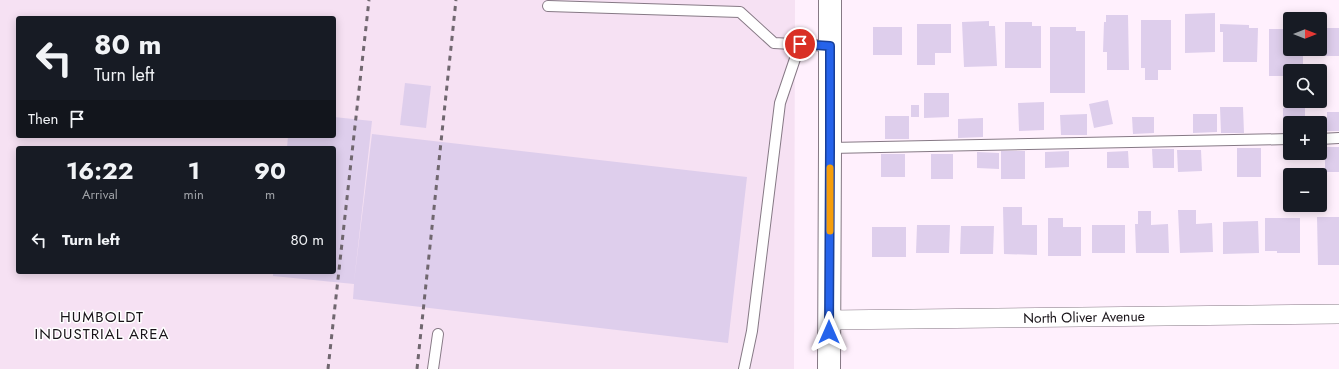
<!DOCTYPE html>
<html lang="en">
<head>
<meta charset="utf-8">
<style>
	:root { --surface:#171b24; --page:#242831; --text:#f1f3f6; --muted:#9ea1a6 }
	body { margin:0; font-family:Jost,sans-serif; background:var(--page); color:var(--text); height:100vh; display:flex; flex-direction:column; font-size:15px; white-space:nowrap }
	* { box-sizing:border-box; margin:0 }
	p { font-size:13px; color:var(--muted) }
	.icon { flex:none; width:22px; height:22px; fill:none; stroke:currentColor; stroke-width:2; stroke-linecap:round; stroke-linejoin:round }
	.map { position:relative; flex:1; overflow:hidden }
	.panel { position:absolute; left:16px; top:146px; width:320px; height:128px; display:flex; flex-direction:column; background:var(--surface); border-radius:4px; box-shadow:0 2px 10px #0003 }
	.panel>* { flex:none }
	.top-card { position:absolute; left:16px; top:16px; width:320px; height:122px; border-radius:4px; box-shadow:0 2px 10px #0003; background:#171b24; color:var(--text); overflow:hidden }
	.needle { width:26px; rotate:90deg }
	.controls { position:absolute; left:1283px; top:12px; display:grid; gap:8px }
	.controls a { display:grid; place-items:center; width:44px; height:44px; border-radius:4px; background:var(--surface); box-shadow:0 2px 10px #0003; font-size:20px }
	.pin { position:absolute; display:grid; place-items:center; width:34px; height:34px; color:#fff; margin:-17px; border:2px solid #fff; border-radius:50%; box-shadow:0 1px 4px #0007 }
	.me { position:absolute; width:44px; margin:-22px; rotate:0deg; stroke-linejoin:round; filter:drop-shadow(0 0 3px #0008) }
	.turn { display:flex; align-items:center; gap:14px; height:84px; padding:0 12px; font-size:18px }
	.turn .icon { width:52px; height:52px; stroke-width:2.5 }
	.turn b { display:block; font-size:28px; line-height:34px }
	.then { display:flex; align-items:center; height:38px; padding:0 12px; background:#0003; gap:8px; font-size:15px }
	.eta { display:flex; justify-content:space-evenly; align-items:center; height:68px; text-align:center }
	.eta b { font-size:24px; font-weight:700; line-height:28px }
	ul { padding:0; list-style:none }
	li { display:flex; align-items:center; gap:12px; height:52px; padding:0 12px }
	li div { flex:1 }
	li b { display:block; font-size:15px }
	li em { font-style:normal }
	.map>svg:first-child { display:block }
	.built { fill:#f6e1f3; fill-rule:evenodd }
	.building { fill:#deceec }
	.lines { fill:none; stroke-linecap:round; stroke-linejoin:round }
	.lane-casing { stroke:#867985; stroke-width:12 }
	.street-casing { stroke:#867985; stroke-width:20 }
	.secondary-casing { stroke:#867985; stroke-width:24 }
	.lane { stroke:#fff; stroke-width:10 }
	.street { stroke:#fff; stroke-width:19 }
	.secondary { stroke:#fff; stroke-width:22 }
	.rail { stroke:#70676f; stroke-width:3; stroke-dasharray:5 5; stroke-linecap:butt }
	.route-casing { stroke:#184099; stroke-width:10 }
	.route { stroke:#2563eb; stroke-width:7 }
	.slow { stroke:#f59e0b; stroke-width:7 }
	.labels { text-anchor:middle; stroke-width:3; stroke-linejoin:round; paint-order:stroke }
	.street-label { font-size:14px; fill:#191419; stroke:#fff }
	.neighbourhood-label { font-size:15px; letter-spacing:1px; fill:#191419; stroke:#fff }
</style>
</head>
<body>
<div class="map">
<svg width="1339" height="369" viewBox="0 0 1339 369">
	<rect width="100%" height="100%" fill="#fff0fd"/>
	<!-- built -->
	<path class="built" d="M0 0H795L794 369H0ZM18 18H334V136H18ZM18 148H334V272H18Z"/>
	<!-- building -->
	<g class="building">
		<polygon points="1215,13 1215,52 1185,53 1185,14"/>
		<polygon points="1106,15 1128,15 1129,70 1107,70 1107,52 1103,52 1104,22 1106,22"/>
		<polygon points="1141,20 1171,20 1171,70 1158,70 1158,80 1145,80 1145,68 1141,68"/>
		<polygon points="989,21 989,26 995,26 997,66 964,67 962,22"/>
		<polygon points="1005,22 1032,22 1032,26 1041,26 1041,68 1005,68"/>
		<polygon points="917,24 951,24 951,53 935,53 935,65 917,65"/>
		<polygon points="1220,24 1249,25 1249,28 1258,28 1257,62 1223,62 1223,32 1220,32"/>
		<rect x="873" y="27" width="29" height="28"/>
		<polygon points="1050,27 1076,27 1076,31 1085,31 1085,93 1050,93"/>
		<polygon points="1320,28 1339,28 1339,56 1313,56 1313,49 1320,49"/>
		<polygon points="1269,29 1290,29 1290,49 1303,49 1303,71 1290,71 1290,76 1269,76"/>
		<polygon points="405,83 431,86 426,128 400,125"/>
		<polygon points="924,93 949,93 949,117 924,118"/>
		<polygon points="1108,100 1113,124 1094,128 1089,104"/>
		<polygon points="1044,102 1044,130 1019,131 1018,103"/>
		<rect x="911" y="105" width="8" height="12"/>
		<polygon points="1220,107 1243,107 1244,133 1221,133"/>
		<polygon points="1305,107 1305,123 1290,123 1290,131 1283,131 1283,108"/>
		<rect x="1327" y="112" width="12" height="19"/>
		<polygon points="1087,114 1087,135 1061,135 1060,115"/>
		<polygon points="1193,114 1217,114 1217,132 1193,133"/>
		<rect x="885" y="116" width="24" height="23"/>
		<polygon points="334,117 372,121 354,282 372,134 747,177 728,343 353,299 354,284 273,276 273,272 334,272 334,148 287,148 288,136 334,136"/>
		<polygon points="1132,117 1154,117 1154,133 1133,134"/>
		<polygon points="983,118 983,137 958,138 958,119"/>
		<rect x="1325" y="147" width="14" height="25"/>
		<rect x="1237" y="148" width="24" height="29"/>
		<polygon points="1152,149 1174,149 1174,168 1153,168"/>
		<polygon points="1177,150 1201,150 1202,171 1178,172"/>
		<rect x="1001" y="151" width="24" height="28"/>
		<polygon points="1069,151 1069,167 1045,168 1045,152"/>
		<polygon points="1128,151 1129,168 1107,168 1107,152"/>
		<polygon points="977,152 999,153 999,169 977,168"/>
		<rect x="881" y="154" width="24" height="23"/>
		<rect x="931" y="154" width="22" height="25"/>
		<polygon points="1003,207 1022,207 1022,225 1037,225 1037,255 1004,254"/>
		<polygon points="1178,210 1196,210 1196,224 1212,223 1213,252 1180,253"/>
		<polygon points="1138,211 1151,211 1151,225 1168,224 1169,253 1136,253 1135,224 1138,224"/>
		<polygon points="1317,217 1339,217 1339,265 1318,265"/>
		<polygon points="1048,218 1063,218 1063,227 1081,227 1081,256 1048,256"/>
		<polygon points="1265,218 1300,218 1300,253 1277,253 1277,251 1265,251"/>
		<polygon points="1258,221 1259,253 1223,254 1223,222"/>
		<polygon points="917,225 950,225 949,253 916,253"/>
		<rect x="1092" y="225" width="33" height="28"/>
		<polygon points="961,226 994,226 993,254 960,254"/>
		<rect x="872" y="227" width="34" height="30"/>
	</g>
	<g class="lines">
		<!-- lane casing -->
		<g class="lane-casing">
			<g id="lane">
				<polyline points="548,6 740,12 774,43 830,46"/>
				<polyline points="1320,139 1339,138"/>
				<polyline points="830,148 1290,139"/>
				<polyline points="433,369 438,334"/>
				<polyline points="744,369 752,331 780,103 800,44"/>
			</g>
		</g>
		<!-- street casing -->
		<g class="street-casing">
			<polyline id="street" points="829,320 1339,314"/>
		</g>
		<!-- secondary casing -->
		<g class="secondary-casing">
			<polyline id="secondary" points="829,369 830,148 830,0"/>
		</g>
		<!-- lane -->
		<use href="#lane" class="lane"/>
		<!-- street -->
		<use href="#street" class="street"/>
		<!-- secondary -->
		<use href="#secondary" class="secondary"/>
		<!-- rail -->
		<g class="rail">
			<polyline points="328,369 369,0"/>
			<polyline points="417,369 456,0"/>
		</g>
	</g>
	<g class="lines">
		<!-- route casing -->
		<g class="route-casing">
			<polyline id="route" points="800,44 830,46 830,148 829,332"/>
		</g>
		<!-- route -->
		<use href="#route" class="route"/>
		<!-- slow -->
		<polyline class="slow" points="830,231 830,168"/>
	</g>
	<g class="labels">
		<!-- street labels -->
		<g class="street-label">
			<text transform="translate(1084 317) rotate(-1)" y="5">North Oliver Avenue</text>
		</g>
		<!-- neighbourhood labels -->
		<g class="neighbourhood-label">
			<text x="102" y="322">HUMBOLDT<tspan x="102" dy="17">INDUSTRIAL AREA</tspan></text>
		</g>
	</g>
</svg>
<div class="controls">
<a><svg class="needle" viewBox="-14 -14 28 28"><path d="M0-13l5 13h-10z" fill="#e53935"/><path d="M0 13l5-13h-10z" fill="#9ea1a6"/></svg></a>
<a><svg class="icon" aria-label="search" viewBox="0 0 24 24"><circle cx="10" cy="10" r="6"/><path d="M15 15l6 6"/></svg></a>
<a>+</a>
<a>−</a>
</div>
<div class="pin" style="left:800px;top:44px;background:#d93025"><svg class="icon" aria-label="arrive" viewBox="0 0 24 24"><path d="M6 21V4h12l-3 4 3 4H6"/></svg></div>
<svg class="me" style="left:829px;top:332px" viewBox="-20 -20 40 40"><path d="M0-17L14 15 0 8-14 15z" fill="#2563eb" stroke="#fff" stroke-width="4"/></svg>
<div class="top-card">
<div class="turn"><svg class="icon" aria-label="left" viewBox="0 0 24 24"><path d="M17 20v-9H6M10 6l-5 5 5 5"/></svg><div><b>80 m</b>Turn left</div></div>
<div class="then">Then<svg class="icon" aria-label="arrive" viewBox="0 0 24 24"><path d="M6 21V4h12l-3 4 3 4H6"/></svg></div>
</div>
<section class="panel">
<div class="eta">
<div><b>16:22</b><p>Arrival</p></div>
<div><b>1</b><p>min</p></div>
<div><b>90</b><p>m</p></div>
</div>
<ul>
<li><svg class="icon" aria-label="left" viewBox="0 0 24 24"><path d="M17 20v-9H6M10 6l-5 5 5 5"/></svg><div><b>Turn left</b></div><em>80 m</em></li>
</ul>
</section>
</div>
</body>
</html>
